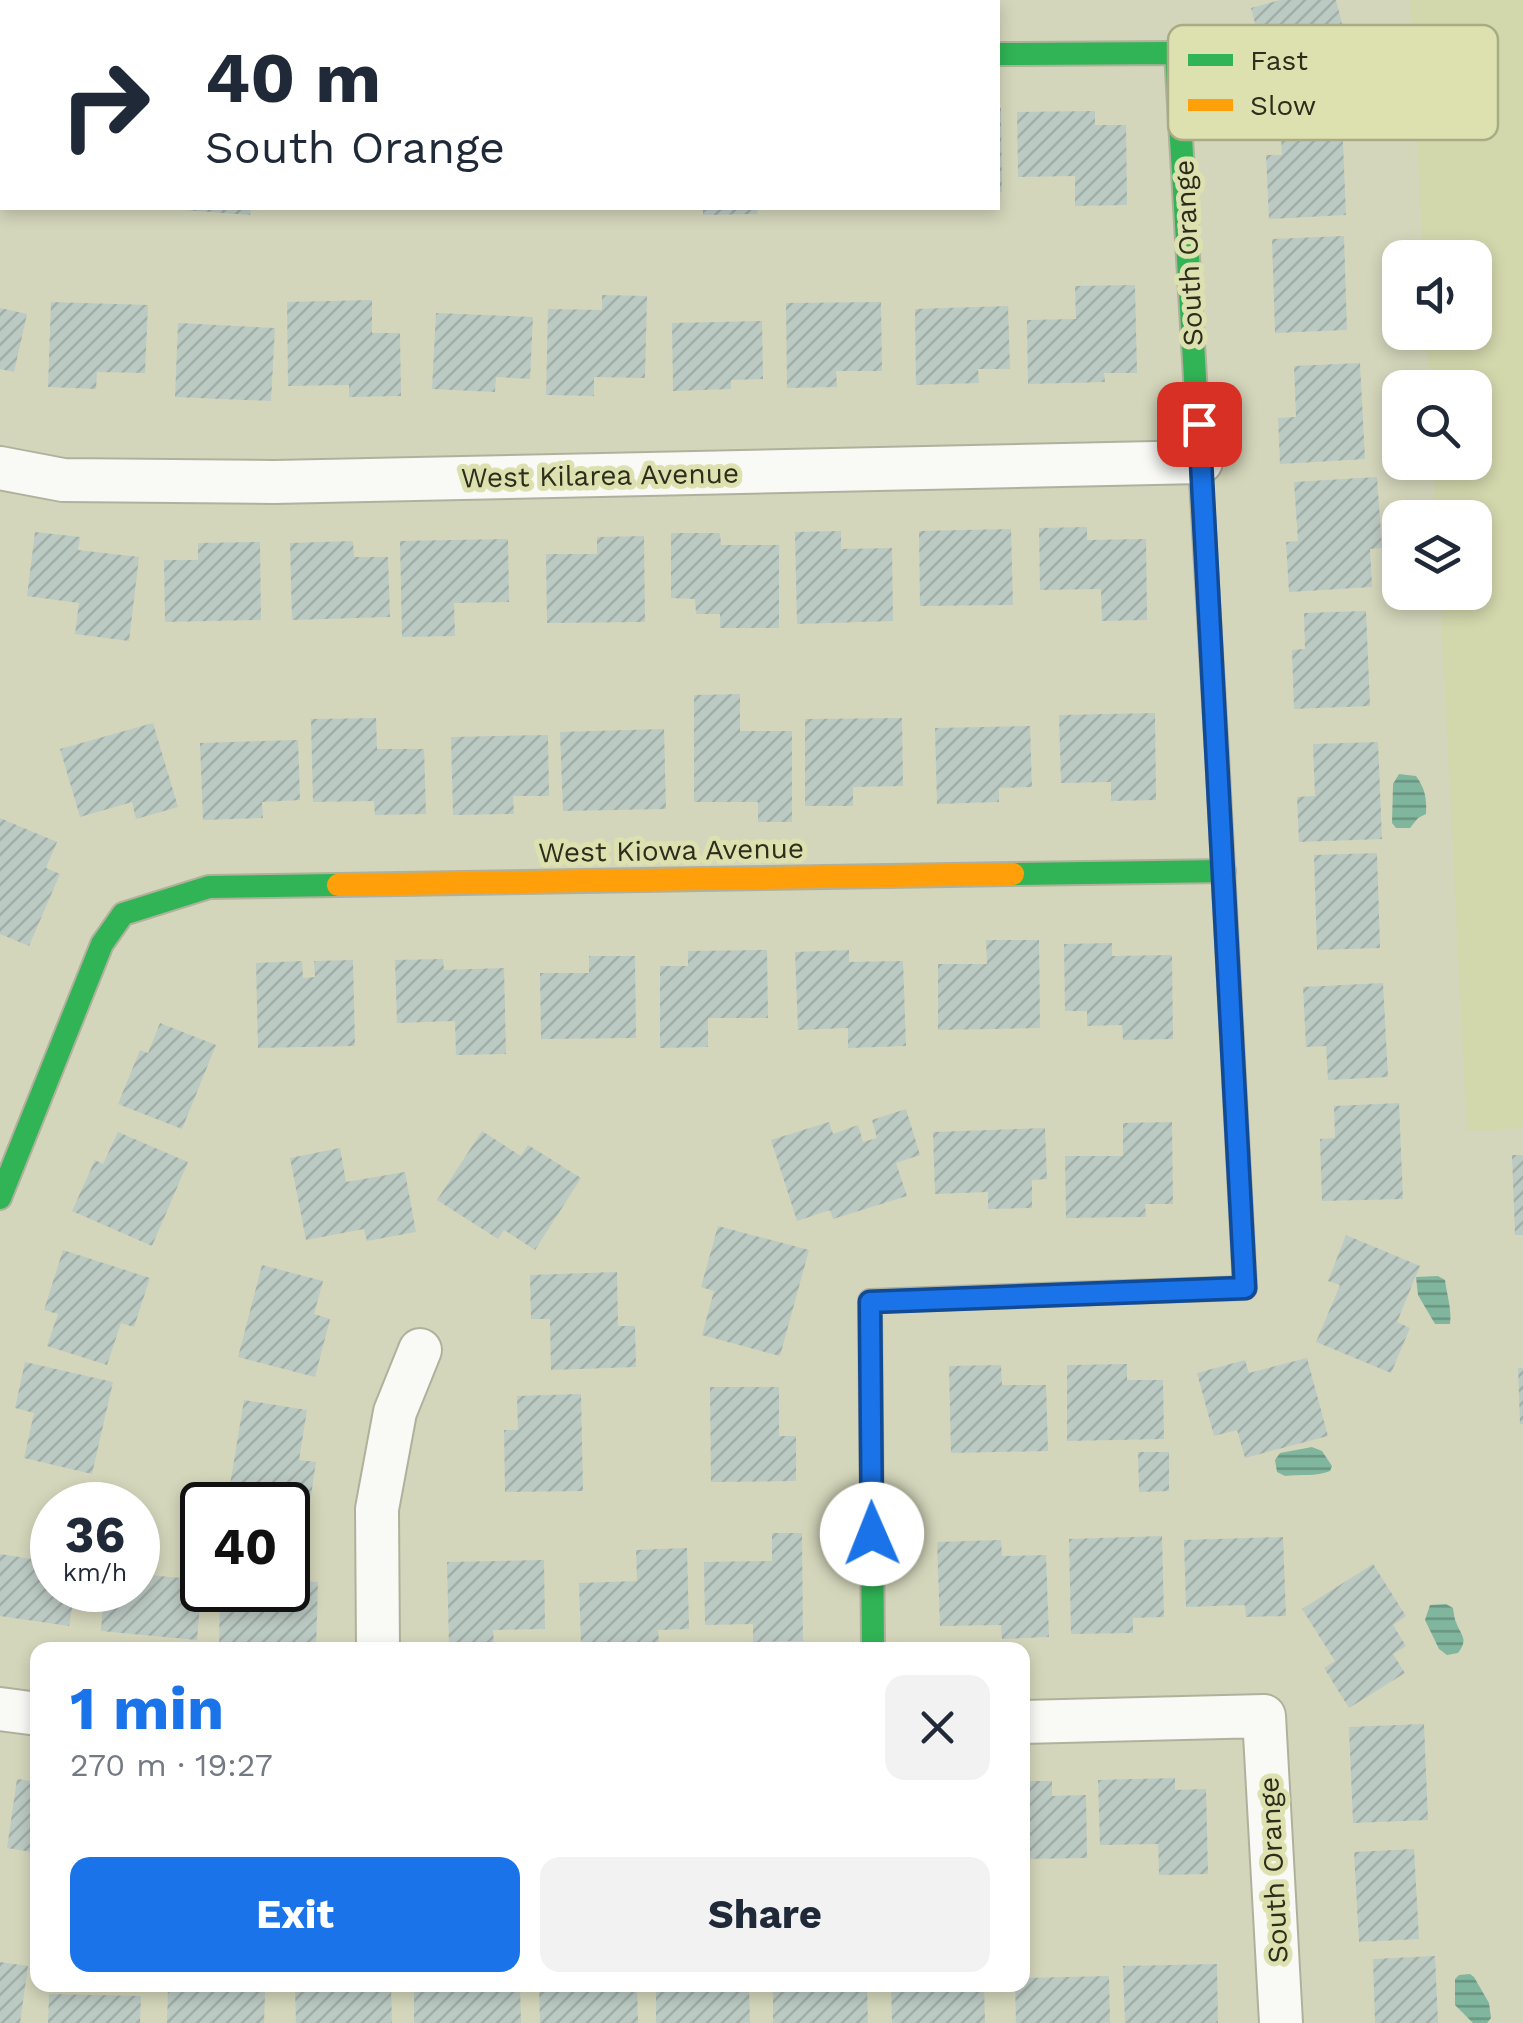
<!DOCTYPE html>
<html lang="en">
<head>
<meta charset="utf-8">
<style>
	:root { --surface:#fff; --page:#f2f2f3; --text:#1f2937; --muted:#747a83; --accent:#1a73e8 }
	body { margin:0; font-family:"Work Sans",sans-serif; background:var(--page); color:var(--text); height:100vh; display:flex; flex-direction:column; font-size:38px; white-space:nowrap }
	* { box-sizing:border-box; margin:0 }
	p { font-size:32px; color:var(--muted) }
	.icon { flex:none; width:55px; height:55px; fill:none; stroke:currentColor; stroke-width:2; stroke-linecap:round; stroke-linejoin:round }
	.map { position:relative; flex:1; overflow:hidden }
	.side { position:absolute; left:30px; top:1642px; width:1000px; height:350px; display:flex; flex-direction:column; background:var(--surface); border-radius:20px; box-shadow:0 5px 15px #0003 }
	.side>* { flex:none }
	.banner { position:absolute; left:0px; top:0px; width:1000px; height:210px; box-shadow:0 5px 15px #0003; background:#fff; color:var(--text); overflow:hidden }
	.controls { position:absolute; left:1382px; top:240px; display:grid; gap:20px }
	.controls a { display:grid; place-items:center; width:110px; height:110px; border-radius:20px; background:var(--surface); box-shadow:0 5px 15px #0003; font-size:50px }
	.speed { position:absolute; left:30px; top:1482px; display:flex; gap:20px; font-size:50px; font-weight:700; text-align:center }
	.speed>* { display:grid; place-content:center; width:130px; height:130px; border-radius:50%; background:var(--surface); box-shadow:0 5px 15px #0003; line-height:1 }
	.speed small { font-size:25px; font-weight:400 }
	.speed .limit { border:5px solid #111; border-radius:15px; background:#fff; color:#111 }
	.pin { position:absolute; display:grid; place-items:center; width:85px; height:85px; color:#fff; margin:-42px; border-radius:20px; box-shadow:0 5px 15px #0006 }
	.me { position:absolute; width:110px; margin:-55px; rotate:359deg; stroke-linejoin:round; filter:drop-shadow(0 0 8px #0008) }
	.turn { display:flex; align-items:center; gap:35px; height:210px; padding:0 40px; font-size:45px }
	.turn .icon { width:130px; height:130px; stroke-width:2.5 }
	.turn b { display:block; font-size:70px; line-height:85px }
	.round { display:grid; place-items:center; flex:none; width:105px; height:105px; border-radius:20px; background:var(--page) }
	.summary { display:flex; align-items:center; justify-content:space-between; height:170px; padding:0 40px }
	h1 { font-size:60px; font-weight:700; line-height:75px; color:var(--accent) }
	.button { display:flex; gap:20px; margin-top:auto; padding:20px 40px }
	.button a { flex:1; height:115px; border-radius:20px; background:var(--accent); color:#fff; font-size:40px; font-weight:700; line-height:115px; text-align:center }
	.button a+a { background:var(--page); color:var(--text) }
	.map>svg:first-child { display:block }
	.built { fill:#d3d7ac }
	.water { fill:url(#water-rules) }
	.building { fill:url(#building-hatch) }
	.lines { fill:none; stroke-linecap:round; stroke-linejoin:round }
	.street-casing { stroke:#b0b19c; stroke-width:46 }
	.fast-casing { stroke:#b0b19c; stroke-width:26 }
	.slow-casing { stroke:#b0b19c; stroke-width:26 }
	.street { stroke:#f9f9f5; stroke-width:42 }
	.fast { stroke:#30b455; stroke-width:22 }
	.slow { stroke:#ff9f0a; stroke-width:22 }
	.route-casing { stroke:#114b97; stroke-width:25 }
	.route { stroke:#1a73e8; stroke-width:18 }
	.labels { text-anchor:middle; stroke-width:10; stroke-linejoin:round; paint-order:stroke }
	.street-label { font-size:28px; fill:#2c2d1a; stroke:#dde1b0 }
	.key { fill:#dde1b0; stroke:#a8ab83; stroke-width:2.5 }
	.key-label { font-size:28px; fill:#2c2d1a }
</style>
</head>
<body>
<div class="map">
<svg width="1523" height="2023" viewBox="0 0 1523 2023">
	<defs>
		<pattern id="water-rules" width="6" height="5" patternUnits="userSpaceOnUse" patternTransform="scale(2.5)"><rect width="6" height="5" fill="#81b69e"/><path d="M0 2.5h6" fill="none" stroke="#6a9480"/></pattern>
		<pattern id="building-hatch" width="6" height="6" patternUnits="userSpaceOnUse" patternTransform="scale(2.5)"><rect width="6" height="6" fill="#bccac4"/><path d="M-1 1l2-2M0 6l6-6M5 7l2-2" fill="none" stroke="#a2aea8"/></pattern>
	</defs>
	<rect width="100%" height="100%" fill="#d4d6bb"/>
	<!-- built -->
	<polygon class="built" points="1410,0 1523,0 1523,1128 1467,1131 1440,593 1475,592 1475,518 1436,517 1433,463 1475,462 1475,388 1430,387 1427,333 1475,332 1475,258 1423,257"/>
	<!-- water -->
	<g class="water">
		<path d="M1399 774 1416 776C1425 788 1427 799 1426 814L1418 818 1410 828H1396L1392 823 1393 784Z"/>
		<path d="M1438 1276 1445 1280C1447 1296 1452 1309 1450 1324H1435L1418 1295 1416 1277Z"/>
		<path d="M1312 1447 1322 1451 1332 1466 1330 1471C1317 1477 1299 1474 1285 1476L1277 1472 1275 1460 1280 1453Z"/>
		<path d="M1446 1604 1453 1608C1453 1609 1455 1621 1456 1622 1461 1636 1469 1639 1458 1653L1447 1655 1439 1649 1425 1620 1430 1605Z"/>
		<polygon points="1470,1974 1474,1977 1489,2003 1491,2018 1487,2023 1473,2023 1455,2005 1455,1979 1459,1975"/>
	</g>
	<!-- building -->
	<g class="building">
		<polygon points="1280,0 1336,0 1356,79 1292,96 1280,46 1262,50 1251,8"/>
		<polygon points="998,108 1001,108 1002,192 998,192"/>
		<polygon points="1095,111 1095,125 1126,125 1127,205 1075,206 1075,176 1018,177 1017,112"/>
		<polygon points="1342,120 1346,215 1269,219 1266,155 1282,155 1280,122"/>
		<polygon points="183,208 251,208 250,215 183,210"/>
		<polygon points="703,208 757,208 758,214 703,215"/>
		<polygon points="1344,236 1347,330 1275,333 1272,239"/>
		<polygon points="1135,285 1137,373 1104,373 1105,382 1028,384 1027,320 1076,319 1075,286"/>
		<polygon points="602,295 647,296 645,378 594,377 594,396 546,395 548,309 602,310"/>
		<polygon points="372,300 372,333 400,333 401,396 349,397 349,385 288,386 287,302"/>
		<polygon points="51,302 148,305 145,373 97,372 96,389 48,387"/>
		<polygon points="881,302 882,371 836,371 837,387 787,388 786,303"/>
		<polygon points="1008,306 1010,369 978,369 979,383 916,385 915,309"/>
		<polygon points="0,308 27,314 14,372 0,369"/>
		<polygon points="436,313 533,317 530,379 496,377 495,392 432,389"/>
		<polygon points="762,321 763,379 731,380 731,389 673,391 672,323"/>
		<polygon points="178,323 275,328 271,401 175,397"/>
		<polygon points="1360,363 1365,459 1280,464 1278,418 1296,417 1294,366"/>
		<polygon points="1377,477 1382,548 1370,549 1372,587 1289,592 1286,542 1298,541 1294,482"/>
		<polygon points="1087,527 1087,540 1146,539 1147,620 1102,621 1101,589 1040,590 1039,528"/>
		<polygon points="1011,529 1013,605 920,606 919,531"/>
		<polygon points="841,531 841,549 892,548 893,621 797,624 795,532"/>
		<polygon points="35,532 80,537 78,550 139,557 129,641 75,634 79,603 27,596"/>
		<polygon points="671,533 720,533 721,545 779,545 779,628 720,628 720,614 696,614 695,599 671,598"/>
		<polygon points="644,536 645,622 547,623 546,554 597,554 597,537"/>
		<polygon points="508,539 509,602 454,603 455,636 402,637 400,541"/>
		<polygon points="353,541 354,557 388,557 390,617 292,620 290,543"/>
		<polygon points="260,542 261,620 165,622 164,560 198,560 198,543"/>
		<polygon points="1366,611 1370,706 1294,709 1292,650 1305,649 1304,613"/>
		<polygon points="740,694 740,731 792,731 792,822 758,822 758,802 694,802 694,695"/>
		<polygon points="1155,713 1156,800 1111,801 1111,782 1061,783 1059,715"/>
		<polygon points="376,718 377,749 424,749 426,814 375,815 374,801 313,802 311,719"/>
		<polygon points="902,718 903,786 853,787 853,806 805,806 805,719"/>
		<polygon points="153,723 178,807 136,819 132,802 80,817 60,749"/>
		<polygon points="1030,726 1032,787 999,788 999,802 937,804 935,728"/>
		<polygon points="664,729 666,809 563,811 560,732"/>
		<polygon points="548,735 549,796 513,796 514,814 453,815 451,737"/>
		<polygon points="298,740 300,800 262,802 263,818 203,820 200,743"/>
		<polygon points="1378,742 1382,839 1299,842 1297,797 1315,796 1313,744"/>
		<polygon points="0,818 57,842 46,868 60,874 29,946 0,934"/>
		<polygon points="1377,853 1380,948 1317,950 1314,855"/>
		<polygon points="986,940 1039,940 1040,1028 938,1030 938,964 987,964"/>
		<polygon points="1112,943 1112,956 1172,955 1173,1039 1123,1040 1122,1025 1087,1026 1087,1011 1065,1011 1064,944"/>
		<polygon points="767,950 768,1018 708,1018 708,1047 660,1048 660,966 688,966 688,951"/>
		<polygon points="849,950 849,962 903,961 906,1046 848,1048 848,1028 798,1030 795,952"/>
		<polygon points="589,956 635,956 636,1038 541,1039 540,973 589,973"/>
		<polygon points="443,959 444,970 504,968 506,1054 456,1055 455,1021 397,1023 395,960"/>
		<polygon points="353,960 355,1046 258,1048 256,963 302,961 303,978 315,977 314,961"/>
		<polygon points="1383,983 1388,1077 1328,1080 1326,1046 1306,1047 1303,987"/>
		<polygon points="160,1023 216,1045 182,1129 118,1104 140,1050 148,1053"/>
		<polygon points="1399,1103 1403,1199 1322,1201 1320,1139 1335,1138 1334,1106"/>
		<polygon points="906,1109 920,1155 896,1163 907,1196 833,1219 830,1210 797,1221 771,1140 829,1122 833,1134 858,1125 863,1142 877,1138 872,1120"/>
		<polygon points="1172,1122 1173,1204 1145,1204 1146,1217 1066,1218 1065,1156 1123,1156 1123,1123"/>
		<polygon points="1045,1128 1047,1179 1032,1180 1032,1208 988,1209 988,1192 935,1194 933,1132"/>
		<polygon points="482,1131 521,1156 528,1145 581,1178 535,1250 504,1230 498,1239 437,1200"/>
		<polygon points="118,1132 188,1162 152,1246 72,1211 95,1160 103,1164"/>
		<polygon points="340,1148 346,1182 405,1172 416,1232 367,1241 364,1229 306,1240 290,1158"/>
		<polygon points="1512,1155 1523,1155 1523,1235 1515,1235"/>
		<polygon points="718,1226 809,1250 780,1356 702,1335 714,1291 701,1287"/>
		<polygon points="1346,1235 1420,1266 1397,1322 1410,1328 1391,1373 1316,1342 1340,1285 1328,1281"/>
		<polygon points="63,1250 150,1278 134,1327 121,1323 107,1365 47,1346 58,1314 44,1310"/>
		<polygon points="262,1265 323,1281 314,1314 330,1319 315,1377 238,1357"/>
		<polygon points="617,1272 618,1326 635,1326 636,1367 551,1370 550,1319 531,1319 530,1275"/>
		<polygon points="1307,1358 1328,1436 1245,1458 1237,1430 1214,1436 1197,1373 1245,1360 1249,1373"/>
		<polygon points="25,1362 113,1382 92,1474 24,1458 34,1413 15,1408"/>
		<polygon points="1127,1364 1127,1380 1163,1380 1164,1439 1067,1441 1067,1365"/>
		<polygon points="1001,1365 1002,1385 1046,1385 1048,1451 951,1453 949,1366"/>
		<polygon points="1518,1368 1523,1368 1523,1424 1520,1424"/>
		<polygon points="710,1387 779,1387 779,1436 796,1436 796,1481 711,1482"/>
		<polygon points="581,1394 583,1491 505,1492 504,1430 518,1430 517,1396"/>
		<polygon points="244,1400 307,1410 299,1460 316,1462 309,1509 228,1497"/>
		<polygon points="1138,1452 1169,1452 1169,1491 1139,1492"/>
		<polygon points="772,1533 802,1533 803,1641 753,1642 753,1624 705,1625 704,1562 772,1561"/>
		<polygon points="1162,1536 1164,1617 1133,1618 1133,1633 1071,1634 1069,1539"/>
		<polygon points="1283,1537 1286,1616 1246,1617 1245,1605 1186,1607 1184,1540"/>
		<polygon points="1001,1540 1002,1556 1046,1555 1049,1637 1002,1639 1001,1625 940,1626 937,1542"/>
		<polygon points="687,1548 689,1629 658,1630 659,1642 581,1645 579,1583 637,1581 636,1550"/>
		<polygon points="0,1554 52,1562 52,1590 75,1590 69,1626 0,1616"/>
		<polygon points="544,1560 545,1629 493,1630 494,1645 449,1647 447,1562"/>
		<polygon points="1373,1564 1406,1616 1393,1625 1406,1646 1393,1654 1405,1673 1349,1708 1324,1668 1335,1661 1302,1609"/>
		<polygon points="138,1574 202,1580 197,1640 101,1631 104,1590 138,1590"/>
		<polygon points="288,1581 318,1582 316,1650 219,1650 220,1590 288,1590"/>
		<polygon points="1424,1724 1428,1820 1353,1823 1349,1727"/>
		<polygon points="1175,1778 1175,1790 1206,1789 1208,1874 1159,1875 1158,1844 1100,1845 1098,1780"/>
		<polygon points="17,1779 38,1782 38,1853 7,1848"/>
		<polygon points="1022,1781 1052,1781 1052,1796 1086,1795 1087,1858 1022,1859"/>
		<polygon points="1414,1849 1419,1939 1359,1942 1354,1852"/>
		<polygon points="1435,1956 1438,2023 1375,2023 1373,1959"/>
		<polygon points="0,1962 28,1966 20,2023 0,2023"/>
		<polygon points="1217,1964 1218,2023 1125,2023 1123,1966"/>
		<polygon points="1109,1976 1110,2023 1016,2023 1015,1985 1022,1985 1022,1978"/>
		<polygon points="414,1985 520,1985 521,2023 414,2023"/>
		<polygon points="637,1985 638,2023 540,2023 539,1986"/>
		<polygon points="773,1985 867,1985 868,2023 773,2023"/>
		<polygon points="891,1985 984,1985 985,2023 892,2023"/>
		<polygon points="391,1987 392,2023 296,2023 295,1989"/>
		<polygon points="168,1989 265,1991 264,2023 167,2023"/>
		<polygon points="749,1989 750,2023 656,2023 656,1992"/>
		<polygon points="49,1994 141,1996 140,2023 48,2023"/>
	</g>
	<g class="lines">
		<!-- street casing -->
		<g class="street-casing">
			<g id="street">
				<polyline points="716,0 716,2"/>
				<polyline points="0,40 2,40"/>
				<polyline points="0,468 63,480 274,482 1201,462"/>
				<polyline points="378,1650 377,1509 395,1412 420,1350"/>
				<polyline points="0,1709 38,1714"/>
				<polyline points="1022,1722 1264,1716 1281,2023"/>
			</g>
		</g>
		<!-- fast casing -->
		<g class="fast-casing">
			<g id="fast">
				<polyline points="998,54 1176,53 1217,754"/>
				<polyline points="1013,874 1224,871"/>
				<polyline points="0,1198 102,944 123,914 209,887 338,885"/>
				<polyline points="873,1650 870,1301 983,1297"/>
			</g>
		</g>
		<!-- slow casing -->
		<g class="slow-casing">
			<g id="slow">
				<polyline points="338,885 1013,874"/>
				<polyline points="983,1297 1245,1288 1217,754"/>
			</g>
		</g>
		<!-- street -->
		<use href="#street" class="street"/>
		<!-- fast -->
		<use href="#fast" class="fast"/>
		<!-- slow -->
		<use href="#slow" class="slow"/>
	</g>
	<g class="lines">
		<!-- route casing -->
		<g class="route-casing">
			<polyline id="route" points="872,1534 870,1302 1245,1288 1199,424"/>
		</g>
		<!-- route -->
		<use href="#route" class="route"/>
	</g>
	<g class="labels">
		<!-- street labels -->
		<g class="street-label">
			<text transform="translate(1188 253) rotate(-93)" y="10">South Orange</text>
			<text transform="translate(600 475) rotate(-1)" y="10">West Kilarea Avenue</text>
			<text transform="translate(671 850) rotate(-1)" y="10">West Kiowa Avenue</text>
			<text transform="translate(1273 1870) rotate(-93)" y="10">South Orange</text>
		</g>
	</g>
	<!-- legend -->
	<rect x="1168" y="25" width="330" height="115" rx="15" class="key"/>
	<rect x="1188" y="54" width="45" height="12" fill="#30b455"/>
	<rect x="1188" y="99" width="45" height="12" fill="#ff9f0a"/>
	<g class="key-label">
		<text x="1250" y="70">Fast</text>
		<text x="1250" y="115">Slow</text>
	</g>
</svg>
<div class="controls">
<a><svg class="icon" aria-label="sound" viewBox="0 0 24 24"><path d="M4 9h4l5-4v14l-5-4H4zM17 9q2 3 0 6"/></svg></a>
<a><svg class="icon" aria-label="search" viewBox="0 0 24 24"><circle cx="10" cy="10" r="6"/><path d="M15 15l6 6"/></svg></a>
<a><svg class="icon" aria-label="layers" viewBox="0 0 24 24"><path d="M12 4l9 5-9 5-9-5zM3 14l9 5 9-5"/></svg></a>
</div>
<div class="speed"><div>36<small>km/h</small></div><div class="limit">40</div></div>
<div class="pin" style="left:1199px;top:424px;background:#d93025"><svg class="icon" aria-label="arrive" viewBox="0 0 24 24"><path d="M6 21V4h12l-3 4 3 4H6"/></svg></div>
<svg class="me" style="left:872px;top:1534px" viewBox="-20 -20 40 40"><circle r="19" fill="#fff"/><path d="M0-13L10 11 0 6-10 11z" fill="#1a73e8"/></svg>
<div class="banner">
<div class="turn"><svg class="icon" aria-label="right" viewBox="0 0 24 24"><path d="M7 20v-9h11M14 6l5 5-5 5"/></svg><div><b>40 m</b>South Orange</div></div>
</div>
<section class="side">
<div class="summary"><div><h1>1 min</h1><p>270 m · 19:27</p></div><a class="round"><svg class="icon" aria-label="close" viewBox="0 0 24 24"><path d="M6 6l12 12M18 6L6 18"/></svg></a></div>
<div class="button"><a>Exit</a><a>Share</a></div>
</section>
</div>
</body>
</html>
